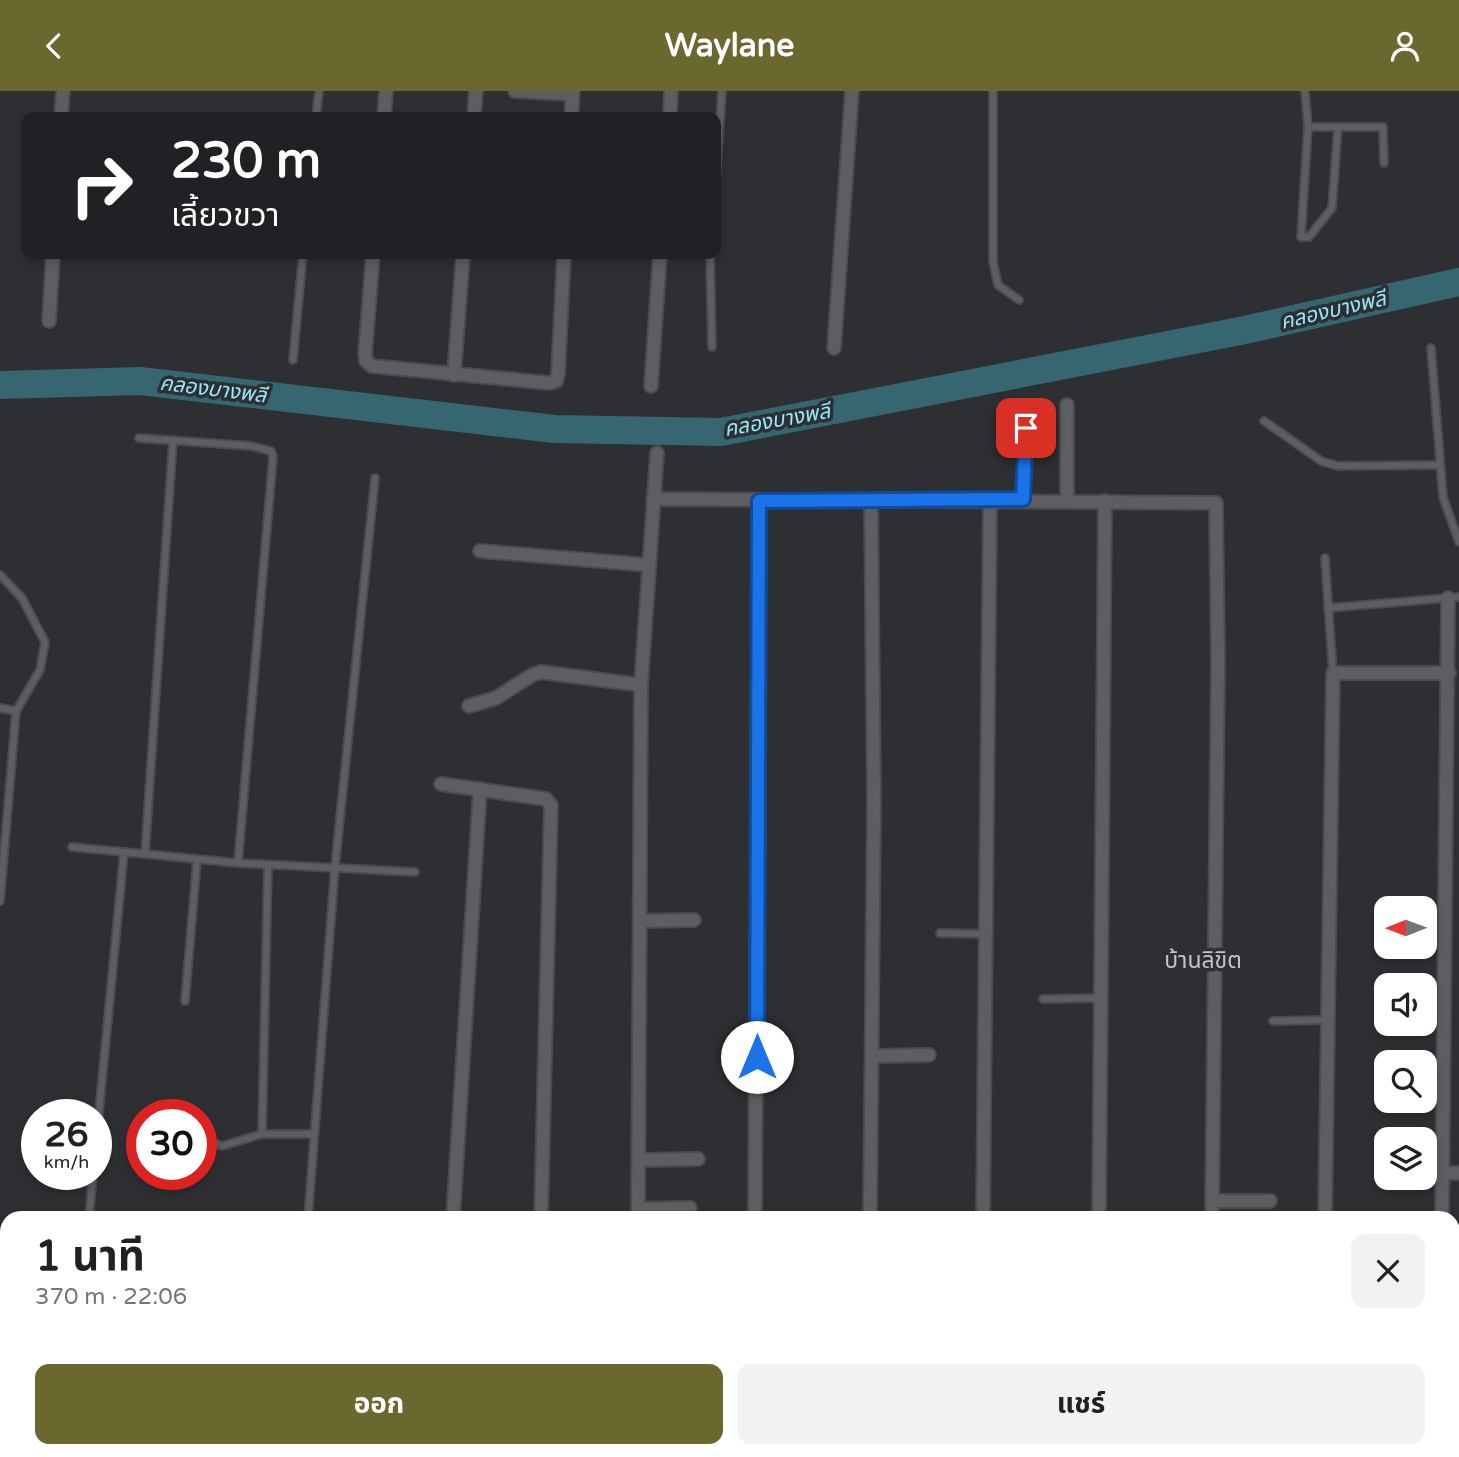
<!DOCTYPE html>
<html lang="th">
<head>
<meta charset="utf-8">
<style>
	:root { --surface:#fff; --page:#f2f2f2; --text:#202124; --muted:#757577; --accent:#6a672f }
	body { margin:0; font-family:"Varela Round","Noto Sans Thai",sans-serif; background:var(--page); color:var(--text); height:100vh; display:flex; flex-direction:column; font-size:26px; white-space:nowrap }
	* { box-sizing:border-box; margin:0 }
	p { font-size:23px; color:var(--muted) }
	.icon { flex:none; width:38px; height:38px; fill:none; stroke:currentColor; stroke-width:2; stroke-linecap:round; stroke-linejoin:round }
	.map { position:relative; flex:1; overflow:hidden }
	.panel { position:absolute; left:0px; top:1120px; width:1460px; height:247px; display:flex; flex-direction:column; background:var(--surface); border-radius:21px 21px 0 0; box-shadow:0 4px 10px #0003 }
	.panel>* { flex:none }
	.banner { position:absolute; left:21px; top:21px; width:700px; height:147px; border-radius:14px; box-shadow:0 4px 10px #0003; background:#202124; color:#fff; overflow:hidden }
	.needle { width:46px; rotate:269deg }
	.fabs { position:absolute; left:1374px; top:805px; display:grid; gap:14px }
	.fabs a { display:grid; place-items:center; width:63px; height:63px; border-radius:14px; background:var(--surface); box-shadow:0 4px 10px #0003; font-size:35px }
	.speed { position:absolute; left:21px; top:1008px; display:flex; gap:14px; font-size:35px; font-weight:700; text-align:center }
	.speed>* { display:grid; place-content:center; width:91px; height:91px; border-radius:50%; background:var(--surface); box-shadow:0 4px 10px #0003; line-height:1 }
	.speed small { font-size:18px; font-weight:400 }
	.speed .limit { border:10px solid #d22; background:#fff; color:#111 }
	.pin { position:absolute; display:grid; place-items:center; width:60px; height:60px; color:#fff; margin:-30px; border-radius:14px; box-shadow:0 4px 10px #0006 }
	.me { position:absolute; width:77px; margin:-38px; rotate:0deg; stroke-linejoin:round; filter:drop-shadow(0 0 5px #0008) }
	.turn { display:flex; align-items:center; gap:24px; height:147px; padding:0 35px; font-size:32px }
	.turn .icon { width:91px; height:91px; stroke-width:2.5 }
	.turn b { display:block; font-size:49px; line-height:60px }
	.round { display:grid; place-items:center; flex:none; width:74px; height:74px; border-radius:14px; background:var(--page) }
	.overview { display:flex; align-items:center; justify-content:space-between; height:119px; padding:0 35px }
	h1 { font-size:42px; font-weight:700; line-height:52px }
	.action { display:flex; gap:14px; margin-top:auto; padding:14px 35px }
	.action a { flex:1; height:80px; border-radius:14px; background:var(--accent); color:#fff; font-size:28px; font-weight:700; line-height:80px; text-align:center }
	.action a+a { background:var(--page); color:var(--text) }
	header { display:flex; justify-content:space-between; align-items:center; height:91px; padding:0 35px; background:var(--accent); color:#fff; font-size:32px; font-weight:700 }
	.map>svg:first-child { display:block }
	.lines { fill:none; stroke-linecap:round; stroke-linejoin:round }
	.river { stroke:#366670; stroke-width:28 }
	.lane-casing { stroke:#4b4c4f; stroke-width:10 }
	.street-casing { stroke:#4b4c4f; stroke-width:16 }
	.lane { stroke:#5c5e61; stroke-width:6 }
	.street { stroke:#5c5e61; stroke-width:12 }
	.route-casing { stroke:#114b97; stroke-width:18 }
	.route { stroke:#1a73e8; stroke-width:12 }
	.labels { text-anchor:middle; stroke-width:7; stroke-linejoin:round; paint-order:stroke }
	.water-label { font-size:21px; font-style:italic; fill:#95e8fa; stroke:#2d2f32 }
	.quarter-label { font-size:23px; fill:#c1c3c7; stroke:#2d2f32 }
</style>
</head>
<body>
<header><svg class="icon" aria-label="back" viewBox="0 0 24 24"><path d="M15 5l-7 7 7 7"/></svg>Waylane<svg class="icon" aria-label="person" viewBox="0 0 24 24"><circle cx="12" cy="8" r="4"/><path d="M4 21q1-7 8-7t8 7"/></svg></header>
<div class="map">
<svg width="1459" height="1366" viewBox="0 0 1459 1366">
	<rect width="100%" height="100%" fill="#2d2f32"/>
	<g class="lines">
		<!-- river -->
		<polyline class="river" points="0,294 140,290 555,338 721,341 1240,240 1459,191"/>
		<!-- lane casing -->
		<g class="lane-casing">
			<g id="lane">
				<polyline points="993,0 993,170 998,194 1019,209"/>
				<polyline points="1305,0 1308,36 1301,146 1309,146 1332,117 1338,36"/>
				<polyline points="316,26 319,0"/>
				<polyline points="1308,36 1383,36 1384,72"/>
				<polyline points="716,90 722,0"/>
				<polyline points="710,163 712,256"/>
				<polyline points="1431,257 1443,406 1459,451"/>
				<polyline points="293,269 303,163"/>
				<polyline points="1264,330 1321,370 1338,375 1439,374"/>
				<polyline points="139,347 251,355 271,360 273,366 238,772"/>
				<polyline points="1325,467 1333,582"/>
				<polyline points="0,484 22,507 45,551 40,579 16,620 0,810"/>
				<polyline points="1328,517 1459,506"/>
				<polyline points="0,617 16,620"/>
				<polyline points="72,756 238,772 415,781"/>
				<polyline points="145,763 173,349"/>
				<polyline points="268,774 262,1043 314,1043"/>
				<polyline points="940,842 985,843"/>
				<polyline points="1043,908 1099,907"/>
				<polyline points="185,910 197,769"/>
				<polyline points="1273,930 1328,929"/>
				<polyline points="201,1046 222,1055 262,1043"/>
				<polyline points="96,1052 124,761"/>
				<polyline points="89,1127 93,1083"/>
				<polyline points="308,1127 335,776 375,387"/>
				<polyline points="67,1366 67,1360"/>
				<polyline points="171,1366 171,1360"/>
				<polyline points="698,1366 701,1360"/>
			</g>
		</g>
		<!-- street casing -->
		<g class="street-casing">
			<g id="street">
				<polyline points="515,0 572,3"/>
				<polyline points="61,26 63,0"/>
				<polyline points="384,26 386,0"/>
				<polyline points="474,26 476,0"/>
				<polyline points="571,26 573,0"/>
				<polyline points="670,26 671,0"/>
				<polyline points="373,163 365,263 366,270 372,275 549,292 556,290 558,283 564,163"/>
				<polyline points="49,230 53,163"/>
				<polyline points="834,257 852,0"/>
				<polyline points="454,284 463,163"/>
				<polyline points="651,295 660,163"/>
				<polyline points="653,408 1216,412 1218,571 1212,1127"/>
				<polyline points="1023,408 1026,337"/>
				<polyline points="1067,409 1067,314"/>
				<polyline points="480,460 648,474"/>
				<polyline points="469,615 496,607 532,584 541,581 641,594"/>
				<polyline points="441,693 546,708 551,714 541,1127"/>
				<polyline points="641,830 694,829"/>
				<polyline points="872,965 929,964"/>
				<polyline points="1424,1061 1443,1061"/>
				<polyline points="639,1069 698,1068"/>
				<polyline points="1443,1082 1459,1082"/>
				<polyline points="1212,1110 1270,1110"/>
				<polyline points="638,1118 690,1117"/>
				<polyline points="453,1127 480,698"/>
				<polyline points="638,1127 641,594 657,362"/>
				<polyline points="755,1127 759,410"/>
				<polyline points="870,1127 874,712 871,410"/>
				<polyline points="983,1127 990,408"/>
				<polyline points="1099,1127 1105,410"/>
				<polyline points="1325,1127 1333,582 1449,582"/>
				<polyline points="1442,1127 1448,507"/>
				<polyline points="1452,1178 1459,1178"/>
				<polyline points="1210,1360 1210,1366"/>
				<polyline points="437,1366 437,1360"/>
				<polyline points="534,1366 535,1360"/>
				<polyline points="636,1366 636,1360"/>
				<polyline points="1323,1366 1323,1360"/>
				<polyline points="1439,1366 1439,1360"/>
			</g>
		</g>
		<!-- lane -->
		<use href="#lane" class="lane"/>
		<!-- street -->
		<use href="#street" class="street"/>
	</g>
	<g class="lines">
		<!-- route casing -->
		<g class="route-casing">
			<polyline id="route" points="757,966 759,410 1023,408 1026,337"/>
		</g>
		<!-- route -->
		<use href="#route" class="route"/>
	</g>
	<g class="labels">
		<!-- water labels -->
		<g class="water-label">
			<text transform="translate(1333 219) rotate(-13)" y="7">คลองบางพลี</text>
			<text transform="translate(213 298) rotate(7)" y="7">คลองบางพลี</text>
			<text transform="translate(777 329) rotate(-10)" y="7">คลองบางพลี</text>
		</g>
		<!-- quarter labels -->
		<g class="quarter-label">
			<text x="1203" y="877">บ้านลิขิต</text>
		</g>
	</g>
</svg>
<div class="fabs">
<a><svg class="needle" viewBox="-14 -14 28 28"><path d="M0-13l5 13h-10z" fill="#e53935"/><path d="M0 13l5-13h-10z" fill="#757577"/></svg></a>
<a><svg class="icon" aria-label="sound" viewBox="0 0 24 24"><path d="M4 9h4l5-4v14l-5-4H4zM17 9q2 3 0 6"/></svg></a>
<a><svg class="icon" aria-label="search" viewBox="0 0 24 24"><circle cx="10" cy="10" r="6"/><path d="M15 15l6 6"/></svg></a>
<a><svg class="icon" aria-label="layers" viewBox="0 0 24 24"><path d="M12 4l9 5-9 5-9-5zM3 14l9 5 9-5"/></svg></a>
</div>
<div class="speed"><div>26<small>km/h</small></div><div class="limit">30</div></div>
<div class="pin" style="left:1026px;top:337px;background:#d93025"><svg class="icon" aria-label="arrive" viewBox="0 0 24 24"><path d="M6 21V4h12l-3 4 3 4H6"/></svg></div>
<svg class="me" style="left:757px;top:966px" viewBox="-20 -20 40 40"><circle r="19" fill="#fff"/><path d="M0-13L10 11 0 6-10 11z" fill="#1a73e8"/></svg>
<div class="banner">
<div class="turn"><svg class="icon" aria-label="right" viewBox="0 0 24 24"><path d="M7 20v-9h11M14 6l5 5-5 5"/></svg><div><b>230 m</b>เลี้ยวขวา</div></div>
</div>
<section class="panel">
<div class="overview"><div><h1>1 นาที</h1><p>370 m · 22:06</p></div><a class="round"><svg class="icon" aria-label="close" viewBox="0 0 24 24"><path d="M6 6l12 12M18 6L6 18"/></svg></a></div>
<div class="action"><a>ออก</a><a>แชร์</a></div>
</section>
</div>
</body>
</html>
